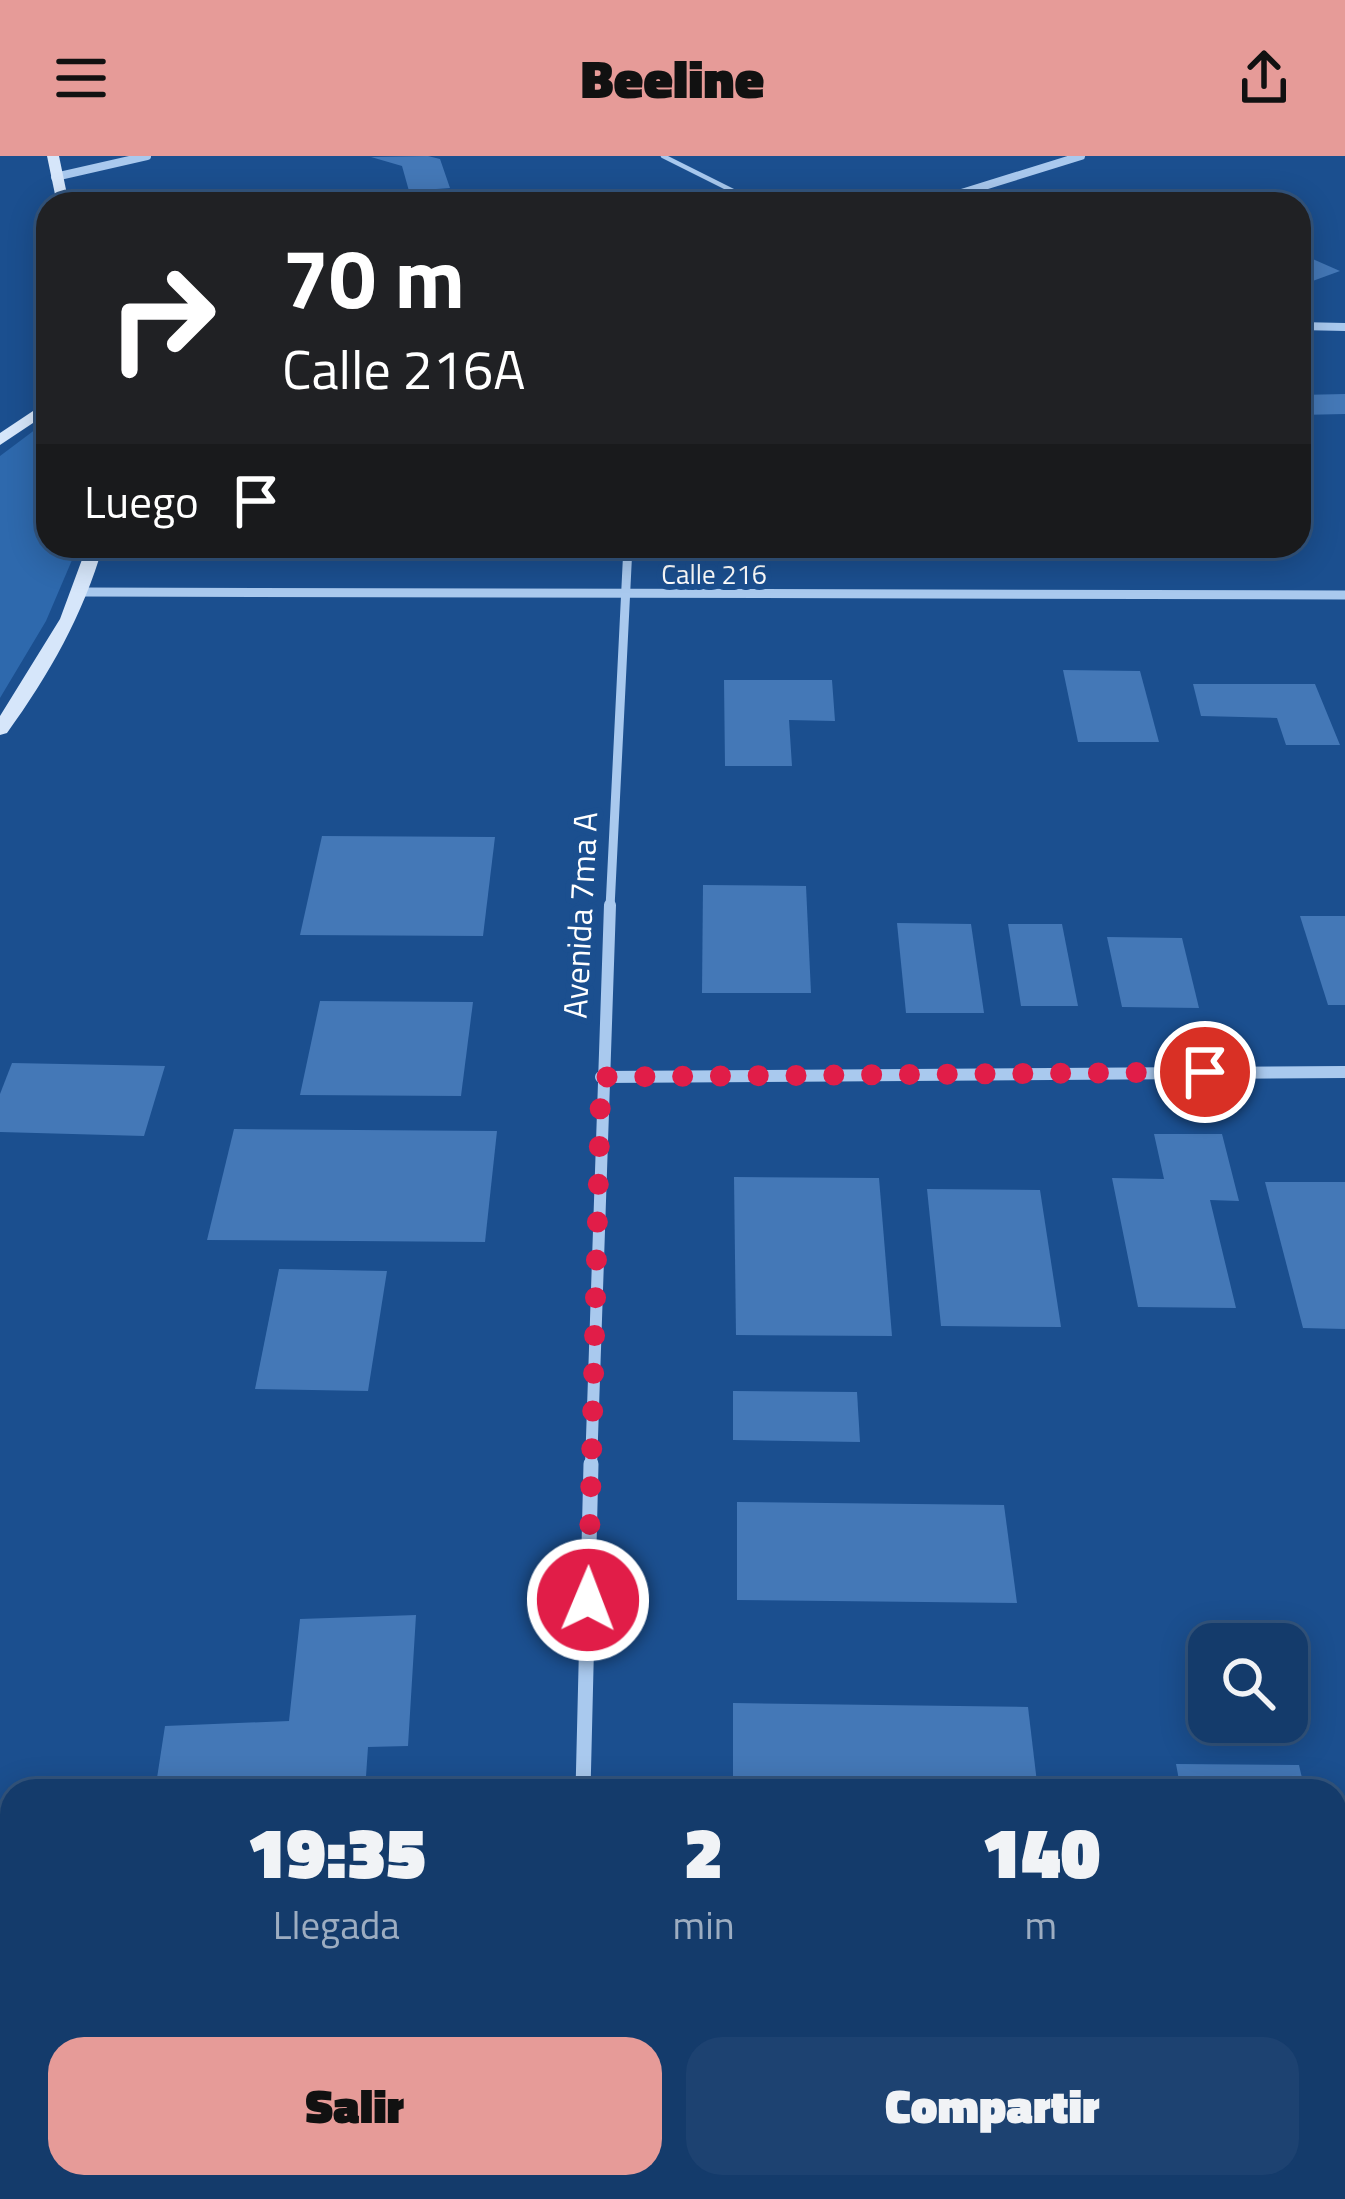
<!DOCTYPE html>
<html lang="es">
<head>
<meta charset="utf-8">
<style>
	:root { --surface:#143b6b; --page:#1d4271; --text:#f1f3f6; --muted:#9dadc1; --line:#33557e; --accent:#e69b98 }
	body { margin:0; font-family:"Titillium Web",sans-serif; background:var(--page); color:var(--text); height:100vh; display:flex; flex-direction:column; font-size:45px; white-space:nowrap }
	* { box-sizing:border-box; margin:0 }
	p { font-size:39px; color:var(--muted) }
	.icon { flex:none; width:66px; height:66px; fill:none; stroke:currentColor; stroke-width:2; stroke-linecap:round; stroke-linejoin:round }
	.map { position:relative; flex:1; overflow:hidden }
	.details { position:absolute; left:0px; top:1623px; width:1347px; height:420px; display:flex; flex-direction:column; background:var(--surface); border-radius:36px 36px 0 0; box-shadow:0 6px 30px #0003,0 0 0 3px var(--line) }
	.details>* { flex:none }
	.guide { position:absolute; left:36px; top:36px; width:1275px; height:366px; border-radius:36px; box-shadow:0 6px 30px #0003,0 0 0 3px var(--line); background:#202124; color:#fff; overflow:hidden }
	.buttons { position:absolute; left:1188px; top:1467px; display:grid; gap:24px }
	.buttons a { display:grid; place-items:center; width:120px; height:120px; border-radius:24px; background:var(--surface); box-shadow:0 6px 30px #0003,0 0 0 3px var(--line); font-size:60px }
	.pin { position:absolute; display:grid; place-items:center; width:102px; height:102px; color:#fff; margin:-51px; border:6px solid #fff; border-radius:50%; box-shadow:0 3px 12px #0007 }
	.me { position:absolute; width:132px; margin:-66px; rotate:1deg; stroke-linejoin:round; filter:drop-shadow(0 0 9px #0008) }
	.turn { display:flex; align-items:center; gap:42px; height:252px; padding:0 48px; font-size:54px }
	.turn .icon { width:156px; height:156px; stroke-width:2.5 }
	.turn b { display:block; font-size:84px; line-height:102px }
	.then { display:flex; align-items:center; height:114px; padding:0 48px; background:#0003; gap:24px; font-size:45px }
	.eta { display:flex; justify-content:space-evenly; align-items:center; height:204px; text-align:center }
	.eta b { font-size:72px; font-weight:800; line-height:84px }
	.cta { display:flex; gap:24px; margin-top:auto; padding:24px 48px }
	.cta a { flex:1; height:138px; border-radius:36px; background:var(--accent); color:#111; font-size:48px; font-weight:800; line-height:138px; text-align:center }
	.cta a+a { background:var(--page); color:var(--text) }
	header { display:flex; justify-content:space-between; align-items:center; height:156px; padding:0 48px; background:var(--accent); color:#111; font-size:54px; font-weight:800 }
	.map>svg:first-child { display:block }
	.green { fill:#2e69ad }
	.building { fill:#4478b7 }
	.lines { fill:none; stroke-linecap:round; stroke-linejoin:round }
	.service { stroke:#a9c9ee; stroke-width:4.5 }
	.minor-far3 { stroke:#a9c9ee; stroke-width:8 }
	.minor-far2 { stroke:#a9c9ee; stroke-width:9 }
	.minor-far1 { stroke:#a9c9ee; stroke-width:12 }
	.minor { stroke:#a9c9ee; stroke-width:15 }
	.tertiary { fill:#a9c9ee; fill-rule:evenodd }
	.secondary { fill:#d6e6fa; fill-rule:evenodd }
	.route { stroke:#e11d48; stroke-width:21; stroke-dasharray:0 37.8 }
	.labels { text-anchor:middle; stroke-width:12; stroke-linejoin:round; paint-order:stroke }
	.far-street-label { font-size:27px; fill:#fff; stroke:#1b4f8f }
	.street-label { font-size:33px; fill:#fff; stroke:#1b4f8f }
</style>
</head>
<body>
<header><svg class="icon" aria-label="menu" viewBox="0 0 24 24"><path d="M4 6h16M4 12h16M4 18h16"/></svg>Beeline<svg class="icon" aria-label="share" viewBox="0 0 24 24"><path d="M12 15V3M7 8l5-5 5 5M5 13v7h14v-7"/></svg></header>
<div class="map">
<svg width="1345" height="2043" viewBox="0 0 1345 2043">
	<rect width="100%" height="100%" fill="#1b4f8f"/>
	<!-- green -->
	<polygon class="green" points="48,264 48,390 78,390 46,465 0,542 0,300"/>
	<!-- building -->
	<g class="building">
		<polygon points="428,0 440,3 450,32 409,35 402,10 371,1"/>
		<polygon points="1299,97 1340,115 1299,130"/>
		<polygon points="1345,238 1345,258 1299,259 1299,239"/>
		<polygon points="388,390 490,390 488,403 385,403"/>
		<polygon points="865,390 975,390 976,404 865,401"/>
		<polygon points="1051,390 1119,390 1120,396 1050,394"/>
		<polygon points="1151,390 1255,390 1260,404 1154,403"/>
		<polygon points="1063,514 1140,515 1159,586 1078,586"/>
		<polygon points="724,524 832,524 835,565 789,564 792,610 725,610"/>
		<polygon points="1193,528 1315,528 1340,589 1286,589 1277,562 1201,560"/>
		<polygon points="322,680 495,681 483,780 300,779"/>
		<polygon points="703,729 806,730 811,837 702,837"/>
		<polygon points="1300,760 1345,760 1345,849 1328,849"/>
		<polygon points="897,767 971,768 984,857 906,857"/>
		<polygon points="1008,768 1062,768 1078,850 1021,850"/>
		<polygon points="1107,781 1182,782 1199,852 1122,851"/>
		<polygon points="320,845 473,846 461,940 300,939"/>
		<polygon points="12,907 165,910 144,980 0,976 0,938"/>
		<polygon points="234,973 497,975 485,1086 207,1084"/>
		<polygon points="1154,978 1222,978 1239,1045 1210,1044 1236,1152 1138,1151 1112,1022 1164,1023"/>
		<polygon points="734,1021 879,1022 892,1180 736,1179"/>
		<polygon points="1265,1026 1345,1026 1345,1173 1303,1172"/>
		<polygon points="927,1033 1040,1034 1061,1171 941,1170"/>
		<polygon points="279,1113 387,1115 368,1235 255,1233"/>
		<polygon points="733,1235 857,1236 860,1286 733,1284"/>
		<polygon points="737,1346 1004,1349 1017,1447 737,1444"/>
		<polygon points="416,1459 408,1590 368,1591 365,1635 155,1635 165,1570 289,1565 300,1463"/>
		<polygon points="733,1547 1028,1551 1038,1635 733,1635"/>
		<polygon points="1176,1608 1299,1609 1305,1635 1181,1635"/>
	</g>
	<g class="lines">
		<!-- service -->
		<polyline class="service" points="663,0 759,48"/>
		<!-- minor-far3 -->
		<g class="minor-far3">
			<polyline points="55,21 147,0"/>
			<polyline points="926,48 1081,0"/>
		</g>
		<!-- minor-far2 -->
		<g class="minor-far2">
			<polyline points="83,436 1345,439"/>
			<polyline points="610,752 628,390"/>
		</g>
		<!-- minor-far1 -->
		<g class="minor-far1">
			<polyline points="601,921 1345,916"/>
			<polyline points="591,1311 610,749"/>
		</g>
		<!-- minor -->
		<g class="minor">
			<polyline points="583,1635 591,1308"/>
			<polyline points="0,1817 12,1817"/>
			<polyline points="1335,1826 1345,1826"/>
			<polyline points="582,2031 582,2043"/>
		</g>
		<!-- tertiary -->
		<polygon class="tertiary" points="1299,166 1345,167 1345,175 1299,174"/>
		<!-- secondary -->
		<g class="secondary">
			<polygon points="47,0 59,0 69,48 57,48"/>
			<polygon points="48,245 48,257 0,289 0,277"/>
			<path d="M87 390H103C83 459 49 519 7 577L0 579V560L60 463Z"/>
		</g>
	</g>
	<g class="lines">
		<!-- route -->
		<polyline class="route" points="588,1444 601,921 1205,916"/>
	</g>
	<g class="labels">
		<!-- far-street labels -->
		<g class="far-street-label">
			<text x="714" y="428">Calle 216</text>
		</g>
		<!-- street labels -->
		<g class="street-label">
			<text transform="translate(580 759) rotate(-87)" y="12">Avenida 7ma A</text>
		</g>
	</g>
</svg>
<div class="buttons">
<a><svg class="icon" aria-label="search" viewBox="0 0 24 24"><circle cx="10" cy="10" r="6"/><path d="M15 15l6 6"/></svg></a>
</div>
<div class="pin" style="left:1205px;top:916px;background:#d93025"><svg class="icon" aria-label="arrive" viewBox="0 0 24 24"><path d="M6 21V4h12l-3 4 3 4H6"/></svg></div>
<svg class="me" style="left:588px;top:1444px" viewBox="-20 -20 40 40"><circle r="17" fill="#e11d48" stroke="#fff" stroke-width="3"/><path d="M0-11L8 9 0 5-8 9z" fill="#fff"/></svg>
<div class="guide">
<div class="turn"><svg class="icon" aria-label="right" viewBox="0 0 24 24"><path d="M7 20v-9h11M14 6l5 5-5 5"/></svg><div><b>70 m</b>Calle 216A</div></div>
<div class="then">Luego<svg class="icon" aria-label="arrive" viewBox="0 0 24 24"><path d="M6 21V4h12l-3 4 3 4H6"/></svg></div>
</div>
<section class="details">
<div class="eta">
<div><b>19:35</b><p>Llegada</p></div>
<div><b>2</b><p>min</p></div>
<div><b>140</b><p>m</p></div>
</div>
<div class="cta"><a>Salir</a><a>Compartir</a></div>
</section>
</div>
</body>
</html>
